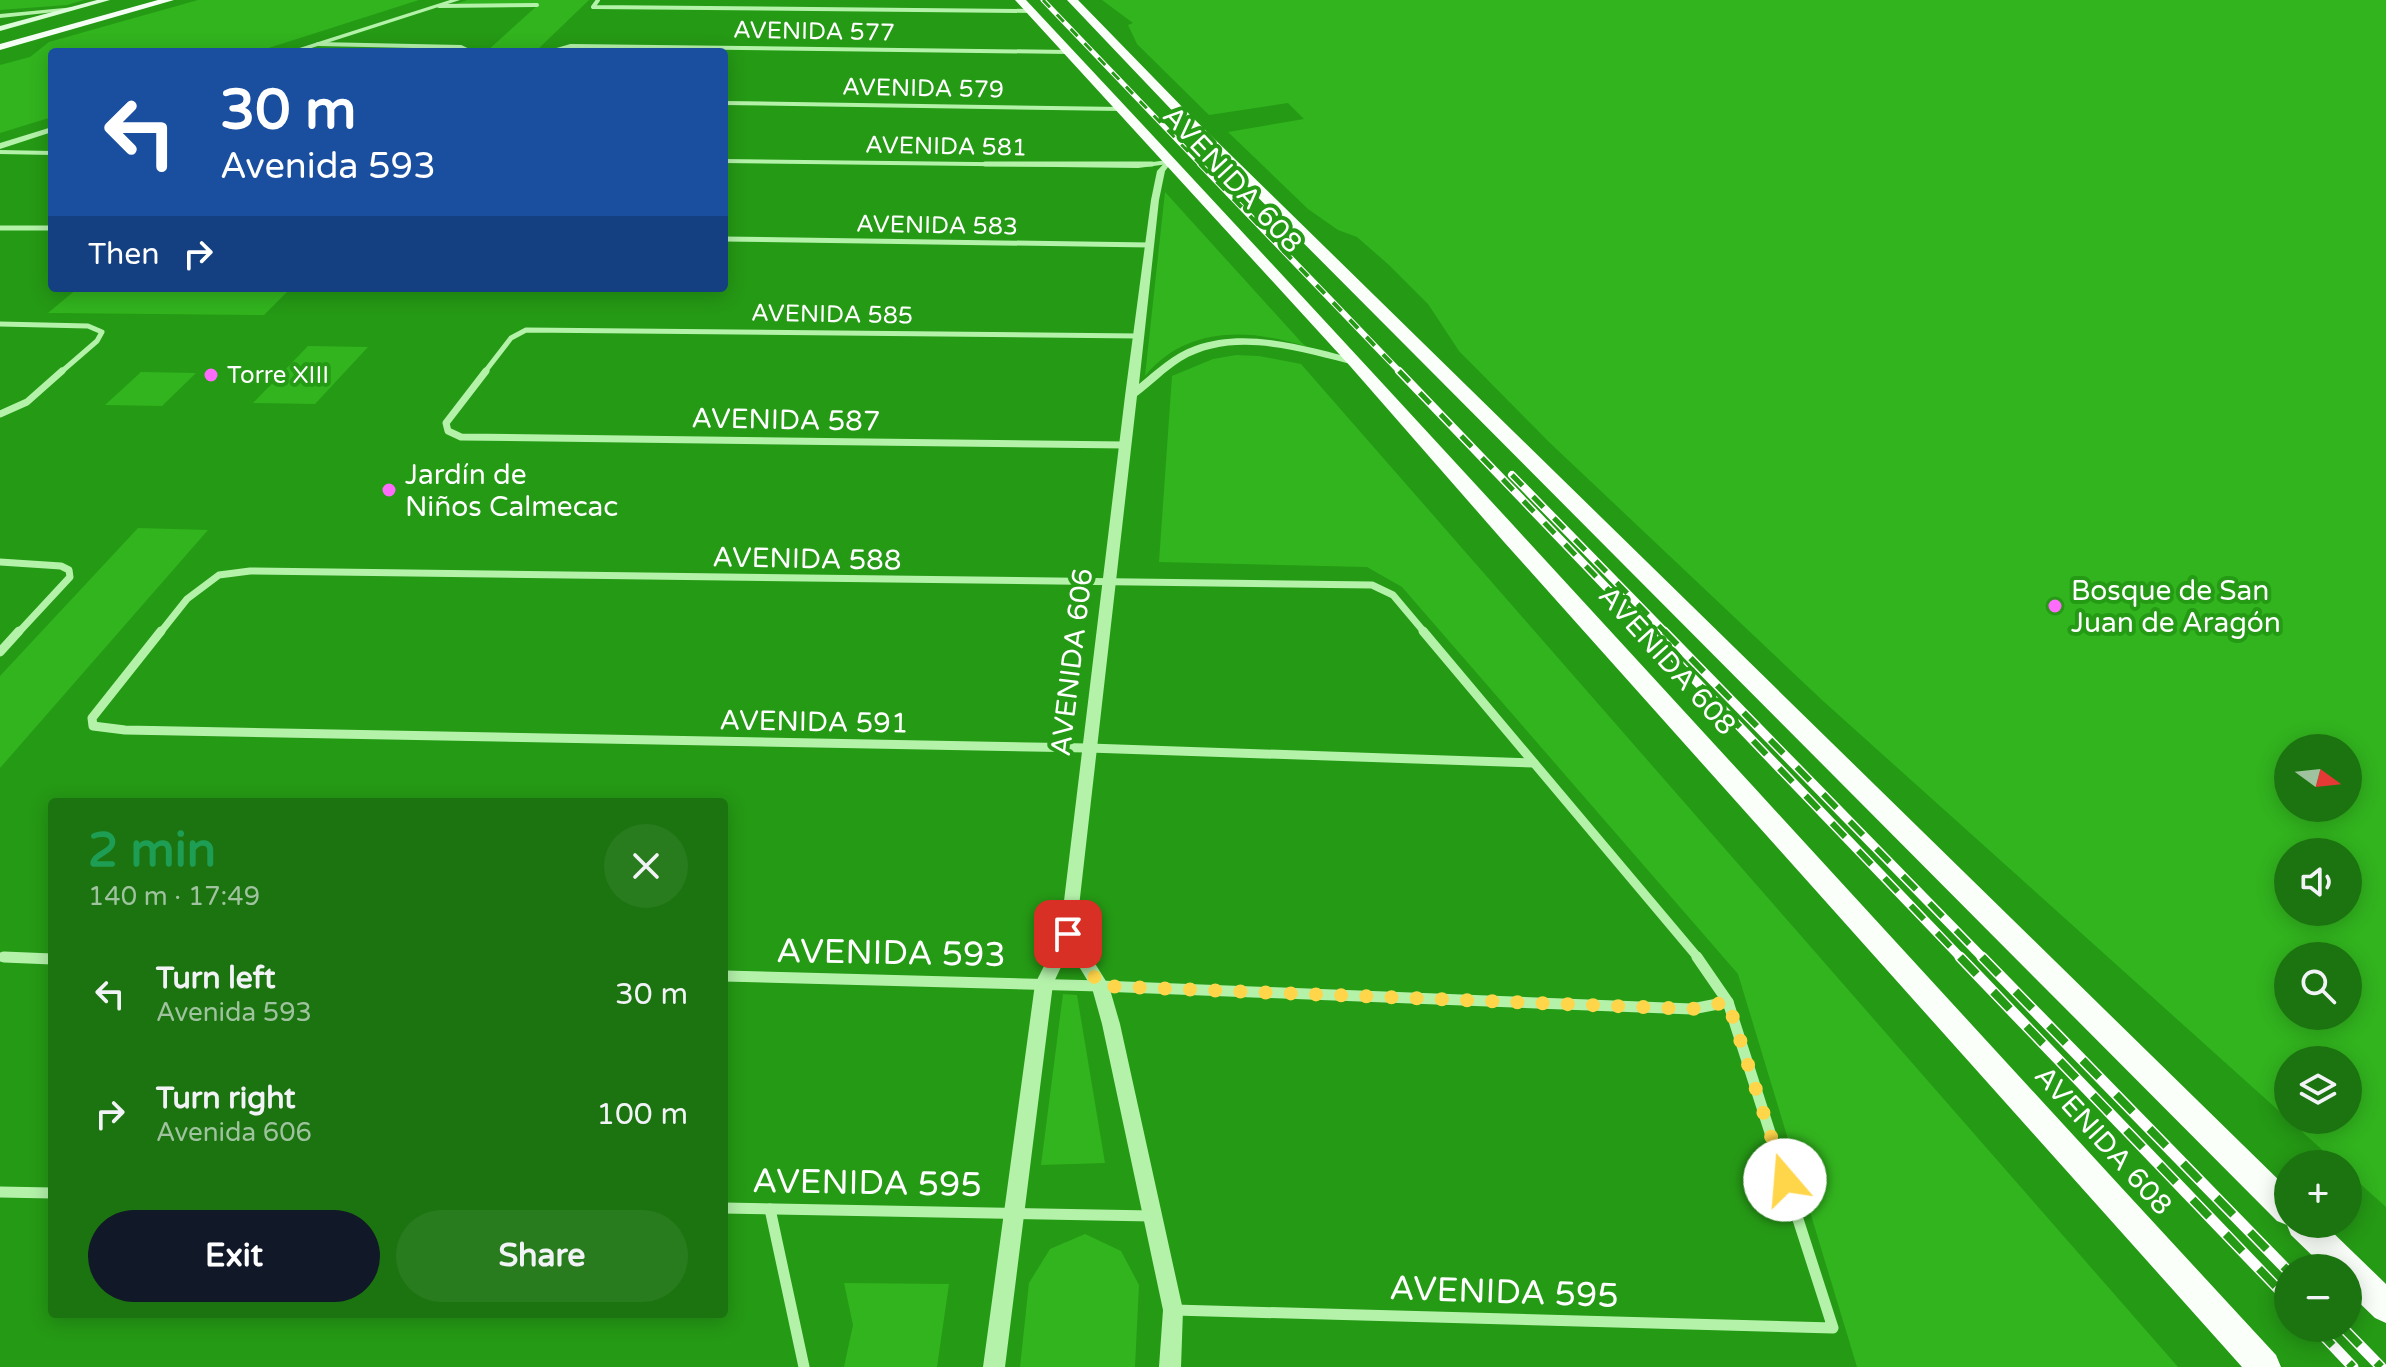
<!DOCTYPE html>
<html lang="en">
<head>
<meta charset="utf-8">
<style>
	:root { --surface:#1c7410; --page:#297c1e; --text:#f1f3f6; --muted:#a0c39f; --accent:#111827 }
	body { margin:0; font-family:"Varela Round",sans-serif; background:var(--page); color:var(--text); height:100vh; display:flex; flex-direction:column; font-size:30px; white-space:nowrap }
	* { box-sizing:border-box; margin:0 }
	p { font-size:26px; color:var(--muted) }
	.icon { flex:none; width:44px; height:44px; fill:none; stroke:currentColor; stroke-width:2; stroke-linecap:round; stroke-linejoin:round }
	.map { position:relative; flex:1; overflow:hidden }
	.drawer { position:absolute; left:48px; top:798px; width:680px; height:520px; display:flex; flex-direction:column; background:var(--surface); border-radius:8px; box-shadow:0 4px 20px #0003 }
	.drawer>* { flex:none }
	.hud { position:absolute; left:48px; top:48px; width:680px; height:244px; border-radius:8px; box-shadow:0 4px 20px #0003; background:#1a4fa0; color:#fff; overflow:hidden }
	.needle { width:52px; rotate:105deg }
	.tools { position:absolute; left:2274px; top:734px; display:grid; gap:16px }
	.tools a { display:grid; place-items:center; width:88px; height:88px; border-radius:50%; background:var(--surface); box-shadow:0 4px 20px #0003; font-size:40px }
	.pin { position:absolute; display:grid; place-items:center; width:68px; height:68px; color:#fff; margin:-34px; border-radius:16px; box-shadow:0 4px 12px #0006 }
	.me { position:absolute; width:88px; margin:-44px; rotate:342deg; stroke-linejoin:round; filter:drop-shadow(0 0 6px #0008) }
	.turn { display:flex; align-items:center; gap:28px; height:168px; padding:0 40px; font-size:36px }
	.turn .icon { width:104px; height:104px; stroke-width:2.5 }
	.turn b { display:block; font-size:56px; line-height:68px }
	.then { display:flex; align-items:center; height:76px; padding:0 40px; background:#0003; gap:16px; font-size:30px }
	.round { display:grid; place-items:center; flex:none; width:84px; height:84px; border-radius:42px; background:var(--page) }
	.summary { display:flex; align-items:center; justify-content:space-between; height:136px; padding:0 40px }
	h1 { font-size:48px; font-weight:700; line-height:60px; color:#1e9e55 }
	.button { display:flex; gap:16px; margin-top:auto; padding:16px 40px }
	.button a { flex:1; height:92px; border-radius:48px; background:var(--accent); color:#fff; font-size:32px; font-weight:700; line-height:92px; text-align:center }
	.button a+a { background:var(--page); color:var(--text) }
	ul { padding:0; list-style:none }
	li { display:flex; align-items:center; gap:24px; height:120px; padding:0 40px }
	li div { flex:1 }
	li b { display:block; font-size:30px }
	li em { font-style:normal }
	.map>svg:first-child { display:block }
	.green { fill:#32b41e; fill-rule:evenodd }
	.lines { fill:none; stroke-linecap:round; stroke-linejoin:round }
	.minor-far4 { stroke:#b4f2aa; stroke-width:4 }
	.minor-far3 { stroke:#b4f2aa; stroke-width:5 }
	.minor-far2 { stroke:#b4f2aa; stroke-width:7 }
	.minor-far1 { stroke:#b4f2aa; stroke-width:9 }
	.minor { stroke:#b4f2aa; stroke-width:11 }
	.tertiary { fill:#b4f2aa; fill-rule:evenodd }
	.secondary { fill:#ddfcd9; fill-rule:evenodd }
	.primary { fill:#f6fff6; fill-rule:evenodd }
	.trunk { fill:#fafffa; fill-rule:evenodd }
	.rail-far4-casing { stroke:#fff; stroke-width:5 }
	.rail-far3-casing { stroke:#fff; stroke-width:6 }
	.rail-far2-casing { stroke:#fff; stroke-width:8 }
	.rail-far1-casing { stroke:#fff; stroke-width:9 }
	.rail-casing { stroke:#fff; stroke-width:11 }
	.rail-far4 { stroke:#259a15; stroke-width:3; stroke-dasharray:10; stroke-linecap:butt }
	.rail-far3 { stroke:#259a15; stroke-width:4; stroke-dasharray:12; stroke-linecap:butt }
	.rail-far2 { stroke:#259a15; stroke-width:5; stroke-dasharray:15; stroke-linecap:butt }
	.rail-far1 { stroke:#259a15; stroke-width:6; stroke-dasharray:19; stroke-linecap:butt }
	.rail { stroke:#259a15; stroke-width:8; stroke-dasharray:24; stroke-linecap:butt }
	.route { stroke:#ffd54a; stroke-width:14; stroke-dasharray:0 25.2 }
	.poi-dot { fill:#ff6cfb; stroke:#259a15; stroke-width:3 }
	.labels { text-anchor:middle; stroke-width:8; stroke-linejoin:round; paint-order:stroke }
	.far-street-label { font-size:24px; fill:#fff; stroke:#259a15 }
	.far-poi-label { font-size:24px; fill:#fff; stroke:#259a15; text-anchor:start }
	.street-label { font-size:28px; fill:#fff; stroke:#259a15 }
	.poi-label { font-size:28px; fill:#fff; stroke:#259a15; text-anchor:start }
	.near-street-label { font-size:34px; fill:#fff; stroke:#259a15 }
</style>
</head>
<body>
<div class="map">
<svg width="2386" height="1367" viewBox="0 0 2386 1367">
	<rect width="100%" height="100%" fill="#259a15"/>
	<!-- green -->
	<g class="green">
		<polygon points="0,0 84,0 67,5 0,10"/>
		<polygon points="198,0 419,0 256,52 52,52 52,117 0,133 0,65 30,57 49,42"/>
		<polygon points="467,0 589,0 535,52 486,52 539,4 456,4"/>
		<path d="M1102 0H2386V1207L2348 1173V1164H2338L2289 1120H2348V1060H2288V1119L1822 700 1549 442 1459 351 1428 304 1389 265 1357 237 1338 230 1308 209 1228 132 1304 119 1288 103 1209 115 1137 44 1128 25 1133 23ZM2288 748H2348V808H2288ZM2288 852H2348V912H2288ZM2288 956H2348V1016H2288Z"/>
		<path d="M1165 192 1302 343 1307 347C1250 328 1186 326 1145 376Z"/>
		<polygon points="78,288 291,288 264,315 48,313"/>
		<polygon points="308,346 368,347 315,404 253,403"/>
		<polygon points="1236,355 1259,356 1301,364 2178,1367 1857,1367 1738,974 1402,587 1367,567 1159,562 1172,376 1213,359"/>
		<polygon points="140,373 140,372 196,373 162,406 105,405"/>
		<polygon points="138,528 208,530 0,768 0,676"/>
		<polygon points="1063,994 1077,995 1105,1163 1041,1165"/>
		<polygon points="1085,1234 1121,1251 1139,1285 1135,1367 1020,1367 1029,1283 1050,1249"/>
		<polygon points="844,1283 949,1284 937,1367 844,1367 853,1325"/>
	</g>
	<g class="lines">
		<!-- minor-far4 -->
		<g class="minor-far4">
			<polyline points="598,0 593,7 1031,11"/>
			<polyline points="439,6 537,5"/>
			<polyline points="318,44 461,47 471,52"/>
			<polyline points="550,52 571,46 1069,52"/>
			<polyline points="724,103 1122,109"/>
			<polyline points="0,152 52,153"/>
			<polyline points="724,161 1138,166 1168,162"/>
		</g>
		<!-- minor-far3 -->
		<g class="minor-far3">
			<polyline points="985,164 1152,164"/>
			<polyline points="0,228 52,228"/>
			<polyline points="724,239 1150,245"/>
			<polyline points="0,324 88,326 102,332 97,341 60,373"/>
			<polyline points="484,373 511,338 526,330 1138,336"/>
		</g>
		<!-- minor-far2 -->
		<g class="minor-far2">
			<polyline points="486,371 446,423 448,431 461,437 1125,445"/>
			<polyline points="0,414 27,402 62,371"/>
			<polyline points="0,562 61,566 69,570 70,577 18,633"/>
			<polyline points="160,633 187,599 219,575 250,571 1372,585 1393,595 1425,633"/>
		</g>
		<!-- minor-far1 -->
		<g class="minor-far1">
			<polyline points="161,631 92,718 93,726 125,730 1089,748 1534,763"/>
			<polyline points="1423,631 1699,959"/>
			<polyline points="0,652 19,631"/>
			<polyline points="0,957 52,959"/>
		</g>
		<!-- minor -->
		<g class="minor">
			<polyline points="4,957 52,959"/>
			<polyline points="724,976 1100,986 1692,1009 1728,1002"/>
			<polyline points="0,1192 52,1193"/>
			<polyline points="724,1208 1152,1216"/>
			<polyline points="770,1209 804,1367"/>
			<polyline points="1174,1310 1833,1328 1728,1002 1697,957"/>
		</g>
		<!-- tertiary -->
		<g class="tertiary">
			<polygon points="450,0 460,0 299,52 287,52"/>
			<polygon points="75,7 73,10 0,18 0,14"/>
			<polygon points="52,127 52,132 0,149 0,143"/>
			<path d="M1168 159 1172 162 1165 171 1159 200 1139 384C1156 370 1173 354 1195 346 1247 327 1308 347 1360 360L1361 362 1356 365C1301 352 1234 329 1181 361 1165 371 1152 385 1137 396L1076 933 1109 986 1120 1024 1183 1310 1181 1367H1159L1163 1310 1102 1024 1092 988 1069 950 1053 984 1005 1367H983L1035 984 1060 934 1125 396 1151 200 1157 171Z"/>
		</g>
		<!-- secondary -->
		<polygon class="secondary" points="97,0 110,0 0,31 0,26"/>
		<!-- primary -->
		<polygon class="primary" points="158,0 174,0 0,50 0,44"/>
		<!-- trunk -->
		<g class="trunk">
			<path d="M1015 0H1026C1446 448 1859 904 2276 1355L2281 1367H2242L1504 542 1350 366Z"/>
			<polygon points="1067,0 1078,0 1192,117 2288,1189 2288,1224 2324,1224 2386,1284 2386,1323 2375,1318 2348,1292 2348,1268 2325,1268 2291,1235 2287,1225 2277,1221 1184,123"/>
		</g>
		<!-- rail-far4 casing -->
		<g class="rail-far4-casing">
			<polyline id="rail-far4" points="1043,0 1202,166"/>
		</g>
		<!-- rail-far3 casing -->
		<g class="rail-far3-casing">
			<polyline id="rail-far3" points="1200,164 1401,373"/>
		</g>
		<!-- rail-far2 casing -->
		<g class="rail-far2-casing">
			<g id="rail-far2">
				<polyline points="1399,371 1650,633"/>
				<polyline points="1512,475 1666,633"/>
			</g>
		</g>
		<!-- rail-far1 casing -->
		<g class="rail-far1-casing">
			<g id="rail-far1">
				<polyline points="1648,631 1962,959"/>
				<polyline points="1664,631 1984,959"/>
			</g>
		</g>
		<!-- rail casing -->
		<g class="rail-casing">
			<g id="rail">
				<polyline points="1960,957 2288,1299"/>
				<polyline points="1982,957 2288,1271"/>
				<polyline points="2316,1328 2353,1367"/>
				<polyline points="2343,1328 2381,1367"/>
			</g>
		</g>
		<!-- rail-far4 -->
		<use href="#rail-far4" class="rail-far4"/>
		<!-- rail-far3 -->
		<use href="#rail-far3" class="rail-far3"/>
		<!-- rail-far2 -->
		<use href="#rail-far2" class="rail-far2"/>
		<!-- rail-far1 -->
		<use href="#rail-far1" class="rail-far1"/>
		<!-- rail -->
		<use href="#rail" class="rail"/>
	</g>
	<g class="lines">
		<!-- route -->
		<polyline class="route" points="1068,934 1100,986 1692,1009 1728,1002 1785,1180"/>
	</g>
	<!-- markers -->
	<g class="poi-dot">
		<circle cx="211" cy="375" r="8"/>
		<circle cx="389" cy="490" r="8"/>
		<circle cx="2055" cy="606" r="8"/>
	</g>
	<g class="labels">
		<!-- far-street labels -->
		<g class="far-street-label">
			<text transform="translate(814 31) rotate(1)" y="8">AVENIDA 577</text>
			<text transform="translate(923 88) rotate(1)" y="8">AVENIDA 579</text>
			<text transform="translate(946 146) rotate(1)" y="8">AVENIDA 581</text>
			<text transform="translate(937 225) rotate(1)" y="8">AVENIDA 583</text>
			<text transform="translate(832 314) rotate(1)" y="8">AVENIDA 585</text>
		</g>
		<!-- far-poi labels -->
		<g class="far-poi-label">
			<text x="227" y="383">Torre XIII</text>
		</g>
		<!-- street labels -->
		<g class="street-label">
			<text transform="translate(1233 179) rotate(47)" y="10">AVENIDA 608</text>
			<text transform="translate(786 419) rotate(1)" y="10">AVENIDA 587</text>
			<text transform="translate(807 558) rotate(1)" y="10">AVENIDA 588</text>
			<text transform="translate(1668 660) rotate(48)" y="10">AVENIDA 608</text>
			<text transform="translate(1071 662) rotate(-83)" y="10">AVENIDA 606</text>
			<text transform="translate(814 721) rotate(1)" y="10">AVENIDA 591</text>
			<text transform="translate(2104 1140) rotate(48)" y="10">AVENIDA 608</text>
		</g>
		<!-- poi labels -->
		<g class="poi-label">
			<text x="405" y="484">Jardín de<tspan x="405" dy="32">Niños Calmecac</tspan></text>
			<text x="2071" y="600">Bosque de San<tspan x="2071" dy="32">Juan de Aragón</tspan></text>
		</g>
		<!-- near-street labels -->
		<g class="near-street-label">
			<text transform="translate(891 952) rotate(1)" y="12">AVENIDA 593</text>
			<text transform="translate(867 1182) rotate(1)" y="12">AVENIDA 595</text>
			<text transform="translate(1504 1291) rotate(2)" y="12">AVENIDA 595</text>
		</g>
	</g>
</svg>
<div class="tools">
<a><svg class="needle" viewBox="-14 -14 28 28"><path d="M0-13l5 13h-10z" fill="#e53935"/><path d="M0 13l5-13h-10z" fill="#a0c39f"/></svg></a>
<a><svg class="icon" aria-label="sound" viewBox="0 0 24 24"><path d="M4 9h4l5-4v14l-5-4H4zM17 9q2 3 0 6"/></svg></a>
<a><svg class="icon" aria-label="search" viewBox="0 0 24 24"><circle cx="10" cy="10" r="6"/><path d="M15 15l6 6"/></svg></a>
<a><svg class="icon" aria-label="layers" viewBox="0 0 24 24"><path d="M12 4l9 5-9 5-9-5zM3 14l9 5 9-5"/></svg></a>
<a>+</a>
<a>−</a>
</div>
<div class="pin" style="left:1068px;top:934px;background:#d93025"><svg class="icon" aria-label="arrive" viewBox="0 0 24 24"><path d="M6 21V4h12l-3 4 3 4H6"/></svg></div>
<svg class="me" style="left:1785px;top:1180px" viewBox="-20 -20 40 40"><circle r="19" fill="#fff"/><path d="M0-13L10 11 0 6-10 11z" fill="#ffd54a"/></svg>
<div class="hud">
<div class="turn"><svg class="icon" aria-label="left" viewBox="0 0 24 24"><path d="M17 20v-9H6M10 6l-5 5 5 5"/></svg><div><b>30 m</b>Avenida 593</div></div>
<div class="then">Then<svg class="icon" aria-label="right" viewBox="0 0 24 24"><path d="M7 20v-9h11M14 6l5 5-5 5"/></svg></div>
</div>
<section class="drawer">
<div class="summary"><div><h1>2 min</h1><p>140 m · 17:49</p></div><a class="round"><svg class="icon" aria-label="close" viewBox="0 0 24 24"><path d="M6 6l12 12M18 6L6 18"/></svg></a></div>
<ul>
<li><svg class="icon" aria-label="left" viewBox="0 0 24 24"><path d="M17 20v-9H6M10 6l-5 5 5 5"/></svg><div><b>Turn left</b><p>Avenida 593</p></div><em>30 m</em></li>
<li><svg class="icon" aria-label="right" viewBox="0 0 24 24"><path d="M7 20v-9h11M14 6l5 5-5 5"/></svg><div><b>Turn right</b><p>Avenida 606</p></div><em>100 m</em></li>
</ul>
<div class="button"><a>Exit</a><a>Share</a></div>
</section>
</div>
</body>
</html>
